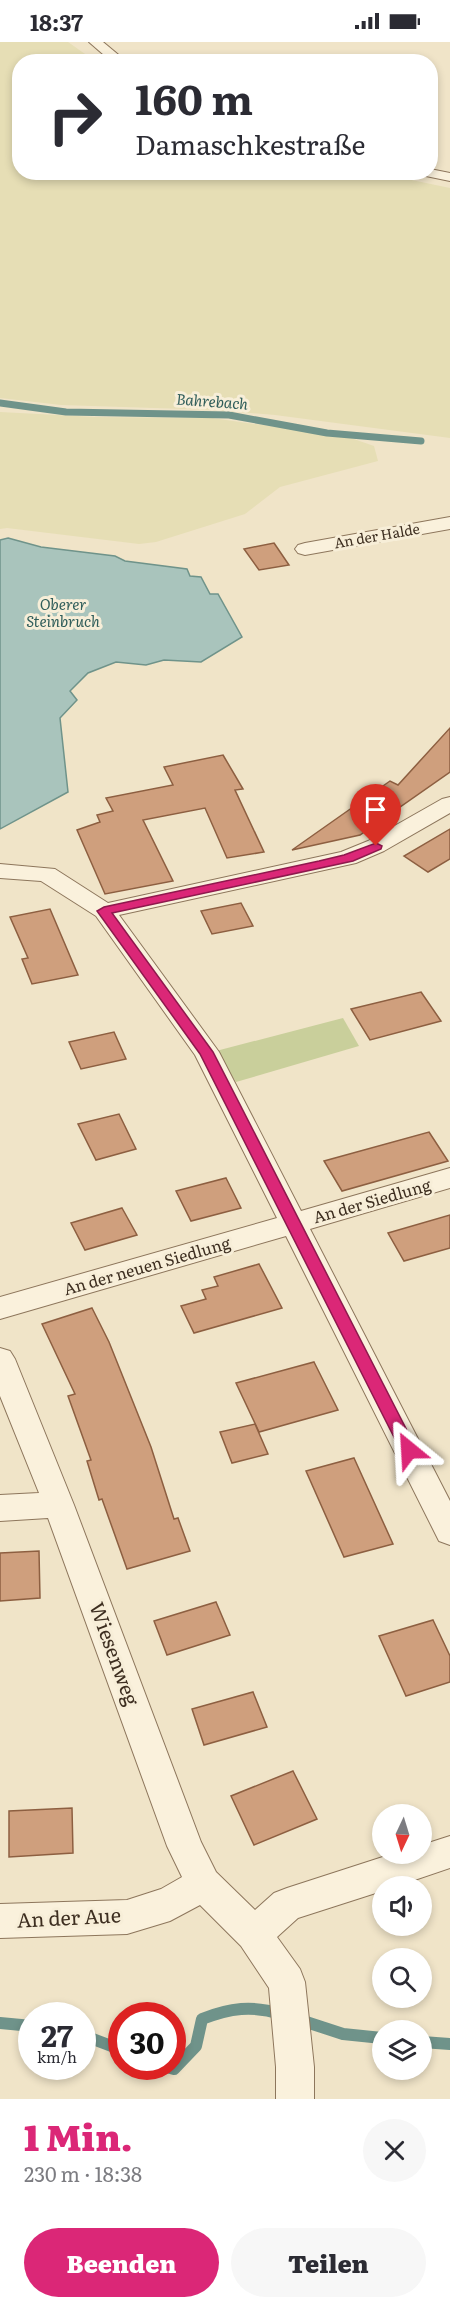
<!DOCTYPE html>
<html lang="de">
<head>
<meta charset="utf-8">
<style>
	:root { --surface:#fff; --page:#f7f7f7; --text:#2b2b33; --muted:#7c7c81; --accent:#db2777 }
	body { margin:0; font-family:Literata,serif; background:var(--page); color:var(--text); height:100vh; display:flex; flex-direction:column; font-size:22px; white-space:nowrap }
	* { box-sizing:border-box; margin:0 }
	p { font-size:20px; color:var(--muted) }
	.icon { flex:none; width:33px; height:33px; fill:none; stroke:currentColor; stroke-width:2; stroke-linecap:round; stroke-linejoin:round }
	.map { position:relative; height:2057px; overflow:hidden }
	.side { display:flex; flex-direction:column; background:var(--surface); flex:1 }
	.side>* { flex:none }
	.banner { position:absolute; left:12px; top:12px; width:426px; height:126px; border-radius:24px; box-shadow:0 3px 9px #0003; background:#fff; color:var(--text); overflow:hidden }
	.needle { width:39px; rotate:184deg }
	.tools { position:absolute; left:372px; top:1762px; display:grid; gap:12px }
	.tools a { display:grid; place-items:center; width:60px; height:60px; border-radius:50%; background:var(--surface); box-shadow:0 3px 9px #0003; font-size:30px }
	.speed { position:absolute; left:18px; top:1960px; display:flex; gap:12px; font-size:30px; font-weight:700; text-align:center }
	.speed>* { display:grid; place-content:center; width:78px; height:78px; border-radius:50%; background:var(--surface); box-shadow:0 3px 9px #0003; line-height:1 }
	.speed small { font-size:15px; font-weight:400 }
	.speed .limit { border:9px solid #d22; background:#fff; color:#111 }
	.pin { position:absolute; display:grid; place-items:center; width:51px; height:51px; color:#fff; margin:-62px -26px; border-radius:50% 50% 50% 0; rotate:-45deg; box-shadow:0 0 6px #0007 }
	.pin .icon { rotate:45deg }
	.me { position:absolute; width:66px; margin:-33px; rotate:333deg; stroke-linejoin:round; filter:drop-shadow(0 0 4px #0008) }
	.turn { display:flex; align-items:center; gap:21px; height:126px; padding:0 24px; font-size:27px }
	.turn .icon { width:78px; height:78px; stroke-width:2.5 }
	.turn b { display:block; font-size:42px; line-height:51px }
	.round { display:grid; place-items:center; flex:none; width:63px; height:63px; border-radius:32px; background:var(--page) }
	.headline { display:flex; align-items:center; justify-content:space-between; height:102px; padding:0 24px }
	h1 { font-size:36px; font-weight:800; line-height:45px; color:var(--accent) }
	.cta { display:flex; gap:12px; margin-top:auto; padding:12px 24px }
	.cta a { flex:1; height:69px; border-radius:36px; background:var(--accent); color:#fff; font-size:24px; font-weight:800; line-height:69px; text-align:center }
	.cta a+a { background:var(--page); color:var(--text) }
	.status { display:flex; justify-content:space-between; align-items:center; height:42px; padding:0 30px; background:var(--surface); direction:ltr }
	.status svg { height:16px; fill:currentColor }
	.map>svg:first-child { display:block }
	.farmland { fill:#e6deb5 }
	.green { fill:#c9cf9b }
	.water { fill:#a9c4bc; stroke:#6f938a; stroke-width:1.5 }
	.lines { fill:none; stroke-linecap:round; stroke-linejoin:round }
	.stream-far1 { stroke:#6f938a; stroke-width:7 }
	.stream { stroke:#6f938a; stroke-width:12 }
	.building { fill:#cf9f7d; stroke:#8d5f41; stroke-width:1.5 }
	.minor-casing { stroke:#8d765c; stroke-width:2 }
	.minor { fill:#faf1dc; fill-rule:evenodd }
	.route { fill:#db2777; stroke:#8e194d; stroke-width:1.5 }
	.labels { text-anchor:middle; stroke-width:6; stroke-linejoin:round; paint-order:stroke }
	.far-street-label { font-size:14px; fill:#3d2e20; stroke:#f7eed8 }
	.far-water-label { font-size:15px; font-style:italic; fill:#2f5d5a; stroke:#f7eed8 }
	.street-label { font-size:16px; fill:#3d2e20; stroke:#f7eed8 }
	.near-street-label { font-size:20px; fill:#3d2e20; stroke:#f7eed8 }
</style>
</head>
<body>
<div class="status"><b>18:37</b><svg viewBox="0 0 49 12"><path d="M0 12V9h3v3zM5 12V6h3v6zM10 12V3h3v9zM15 12V0h3v12zM26 1h20v11H26zM47 4h2v5h-2z"/></svg></div>
<div class="map">
<svg width="450" height="2057" viewBox="0 0 450 2057">
	<rect width="100%" height="100%" fill="#f0e4c8"/>
	<!-- farmland -->
	<g class="farmland">
		<polygon points="0,0 68,0 95,19 20,20 20,130 373,130 450,146 450,396 275,373 216,368 61,363 0,356"/>
		<polygon points="0,370 96,375 212,376 348,395 374,404 378,419 280,445 245,472 156,500 139,502 7,486 0,487"/>
	</g>
	<!-- green -->
	<polygon class="green" points="343,976 359,1004 236,1040 216,1009"/>
	<!-- water -->
	<polygon class="water" points="8,496 41,505 115,514 125,519 187,527 190,534 201,535 210,552 218,552 242,595 201,620 164,618 146,623 116,620 88,631 70,649 77,658 60,676 68,750 0,787 0,498"/>
	<g class="lines">
		<!-- stream-far1 -->
		<polyline class="stream-far1" points="0,361 66,370 229,373 327,391 421,399"/>
		<!-- stream -->
		<g class="stream">
			<polyline points="297,1977 343,1992 382,1996"/>
			<polyline points="0,1981 32,1984"/>
			<polyline points="82,1993 122,2008"/>
			<polyline points="422,2000 450,2002"/>
			<path d="M167 2025 174 2027 196 2004 202 1977C230 1966 252 1963 281 1972"/>
		</g>
	</g>
	<!-- building -->
	<g class="building">
		<polygon points="274,501 289,523 259,528 244,507"/>
		<polygon points="450,686 450,730 360,793 292,808 390,739 398,743"/>
		<polygon points="223,713 243,747 235,748 264,810 227,816 205,766 143,778 173,839 105,852 77,788 100,780 97,773 113,769 106,756 173,743 164,725"/>
		<polygon points="450,787 450,817 428,830 404,814"/>
		<polygon points="241,861 253,884 212,892 201,869"/>
		<polygon points="50,867 78,933 32,942 22,917 28,916 10,875"/>
		<polygon points="421,950 441,979 370,998 351,967"/>
		<polygon points="114,990 126,1017 81,1027 69,1000"/>
		<polygon points="119,1072 136,1107 96,1118 78,1082"/>
		<polygon points="429,1090 448,1119 342,1149 324,1119"/>
		<polygon points="226,1136 241,1166 191,1179 176,1149"/>
		<polygon points="122,1166 137,1193 85,1208 71,1181"/>
		<polygon points="450,1173 450,1206 404,1219 388,1191"/>
		<polygon points="259,1222 282,1266 194,1291 181,1264 206,1257 202,1248 218,1244 214,1235"/>
		<polygon points="92,1266 109,1300 151,1405 174,1477 178,1476 190,1509 127,1527 102,1457 99,1458 87,1419 91,1418 68,1354 75,1352 42,1282"/>
		<polygon points="314,1320 338,1368 259,1390 236,1341"/>
		<polygon points="255,1382 268,1412 232,1421 220,1390"/>
		<polygon points="354,1416 393,1502 344,1515 306,1429"/>
		<polygon points="39,1509 40,1556 0,1559 0,1511"/>
		<polygon points="216,1560 230,1593 167,1613 154,1579"/>
		<polygon points="433,1578 450,1614 450,1640 406,1654 379,1594"/>
		<polygon points="253,1650 267,1685 204,1703 192,1667"/>
		<polygon points="293,1729 317,1777 254,1803 231,1754"/>
		<polygon points="72,1766 73,1811 9,1815 9,1769"/>
	</g>
	<g class="lines">
		<!-- minor casing -->
		<g class="minor-casing">
			<g id="minor">
				<polygon points="89,0 103,0 127,20 112,20"/>
				<polygon points="430,127 450,131 450,139 421,133 419,130 430,130"/>
				<polygon points="450,475 450,487 305,513 298,511 295,507 298,503 305,501"/>
				<polygon points="450,755 450,771 384,809 356,821 119,873 219,1010 301,1169 450,1126 450,1146 310,1187 450,1459 450,1503 439,1499 286,1194 0,1277 0,1255 277,1176 195,1013 96,874 41,839 0,836 0,822 55,827 108,861 341,810 368,799 442,757"/>
				<polygon points="0,1306 10,1309 15,1317 74,1463 201,1800 216,1830 255,1868 274,1851 287,1846 392,1812 422,1812 422,1803 450,1794 450,1826 394,1845 382,1845 382,1849 298,1876 277,1895 300,1927 305,1940 314,2025 314,2057 276,2057 276,2025 269,1946 241,1904 200,1863 170,1879 127,1892 0,1896 0,1862 127,1858 161,1847 182,1835 167,1804 48,1476 0,1479 0,1453 39,1451 0,1354"/>
			</g>
		</g>
		<!-- minor -->
		<use href="#minor" class="minor"/>
	</g>
	<!-- route -->
	<polygon class="route" points="376,801 382,804 381,807 353,819 112,871 213,1010 417,1408 414,1413 409,1415 403,1413 200,1012 97,869 104,865 319,819 344,813"/>
	<g class="labels">
		<!-- far-street labels -->
		<g class="far-street-label">
			<text transform="translate(377 494) rotate(-10)" y="5">An der Halde</text>
		</g>
		<!-- far-water labels -->
		<g class="far-water-label">
			<text transform="translate(212 360) rotate(4)" y="5">Bahrebach</text>
			<text x="63" y="568">Oberer<tspan x="63" dy="17">Steinbruch</tspan></text>
		</g>
		<!-- street labels -->
		<g class="street-label">
			<text transform="translate(372 1159) rotate(-16)" y="6">An der Siedlung</text>
			<text transform="translate(147 1224) rotate(-16)" y="6">An der neuen Siedlung</text>
		</g>
		<!-- near-street labels -->
		<g class="near-street-label">
			<text transform="translate(114 1612) rotate(70)" y="7">Wiesenweg</text>
			<text transform="translate(69 1876) rotate(-3)" y="7">An der Aue</text>
		</g>
	</g>
</svg>
<div class="tools">
<a><svg class="needle" viewBox="-14 -14 28 28"><path d="M0-13l5 13h-10z" fill="#e53935"/><path d="M0 13l5-13h-10z" fill="#7c7c81"/></svg></a>
<a><svg class="icon" aria-label="sound" viewBox="0 0 24 24"><path d="M4 9h4l5-4v14l-5-4H4zM17 9q2 3 0 6"/></svg></a>
<a><svg class="icon" aria-label="search" viewBox="0 0 24 24"><circle cx="10" cy="10" r="6"/><path d="M15 15l6 6"/></svg></a>
<a><svg class="icon" aria-label="layers" viewBox="0 0 24 24"><path d="M12 4l9 5-9 5-9-5zM3 14l9 5 9-5"/></svg></a>
</div>
<div class="speed"><div>27<small>km/h</small></div><div class="limit">30</div></div>
<div class="pin" style="left:376px;top:804px;background:#d93025"><svg class="icon" aria-label="arrive" viewBox="0 0 24 24"><path d="M6 21V4h12l-3 4 3 4H6"/></svg></div>
<svg class="me" style="left:409px;top:1408px" viewBox="-20 -20 40 40"><path d="M0-17L14 15 0 8-14 15z" fill="#db2777" stroke="#fff" stroke-width="4"/></svg>
<div class="banner">
<div class="turn"><svg class="icon" aria-label="right" viewBox="0 0 24 24"><path d="M7 20v-9h11M14 6l5 5-5 5"/></svg><div><b>160 m</b>Damaschkestraße</div></div>
</div>
</div>
<section class="side">
<div class="headline"><div><h1>1 Min.</h1><p>230 m · 18:38</p></div><a class="round"><svg class="icon" aria-label="close" viewBox="0 0 24 24"><path d="M6 6l12 12M18 6L6 18"/></svg></a></div>
<div class="cta"><a>Beenden</a><a>Teilen</a></div>
</section>
</body>
</html>
